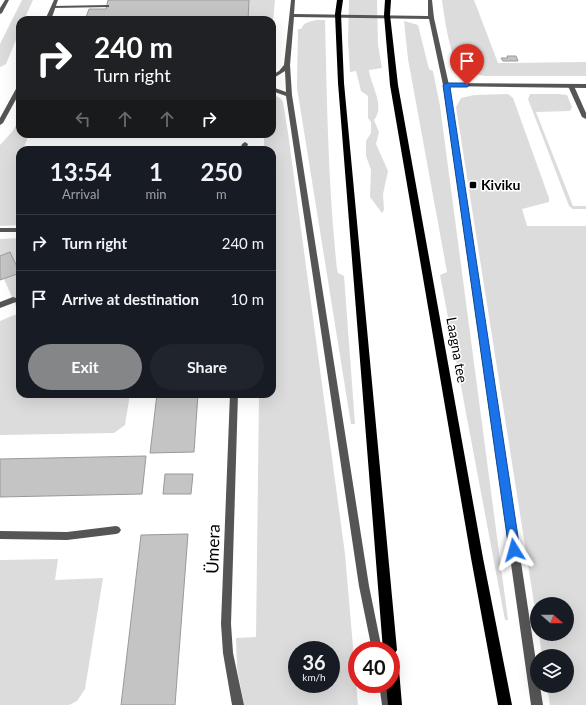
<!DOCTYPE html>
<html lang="en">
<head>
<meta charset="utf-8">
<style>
	:root { --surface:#171b24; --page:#20242c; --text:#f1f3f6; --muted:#9ea1a6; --line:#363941; --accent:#858687 }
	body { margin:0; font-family:Lato,sans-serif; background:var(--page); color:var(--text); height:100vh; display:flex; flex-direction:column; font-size:15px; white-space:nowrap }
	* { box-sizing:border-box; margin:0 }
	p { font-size:13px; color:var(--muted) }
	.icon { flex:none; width:22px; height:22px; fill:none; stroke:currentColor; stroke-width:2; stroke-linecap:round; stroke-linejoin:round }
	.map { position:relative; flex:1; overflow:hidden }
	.details { position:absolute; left:16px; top:146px; width:260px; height:252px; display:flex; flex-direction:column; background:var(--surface); border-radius:12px; box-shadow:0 4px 16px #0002 }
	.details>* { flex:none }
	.banner { position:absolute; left:16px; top:16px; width:260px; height:122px; border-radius:12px; box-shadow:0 4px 16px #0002; background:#202124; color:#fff; overflow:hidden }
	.needle { width:26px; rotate:111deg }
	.buttons { position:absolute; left:530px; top:597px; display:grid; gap:8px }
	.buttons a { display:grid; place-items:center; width:44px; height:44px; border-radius:50%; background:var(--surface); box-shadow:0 4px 16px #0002; font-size:20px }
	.speed { position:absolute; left:288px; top:641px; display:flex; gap:8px; font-size:20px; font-weight:700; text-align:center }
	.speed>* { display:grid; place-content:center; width:52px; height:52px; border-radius:50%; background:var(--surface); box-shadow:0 4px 16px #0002; line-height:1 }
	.speed small { font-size:10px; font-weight:400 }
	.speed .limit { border:6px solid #d22; background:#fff; color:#111 }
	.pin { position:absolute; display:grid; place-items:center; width:34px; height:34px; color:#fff; margin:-41px -17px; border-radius:50% 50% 50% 0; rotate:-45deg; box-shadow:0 0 4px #0007 }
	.pin .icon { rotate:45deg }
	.me { position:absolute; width:44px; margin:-22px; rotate:352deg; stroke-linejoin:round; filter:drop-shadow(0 0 3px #0008) }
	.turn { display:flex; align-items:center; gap:14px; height:84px; padding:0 12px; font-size:18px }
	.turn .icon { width:52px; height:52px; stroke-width:2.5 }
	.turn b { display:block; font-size:28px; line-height:34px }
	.lanes { display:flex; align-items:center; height:38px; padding:0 12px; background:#0003; justify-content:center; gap:20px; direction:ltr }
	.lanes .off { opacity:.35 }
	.eta { display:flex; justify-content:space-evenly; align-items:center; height:68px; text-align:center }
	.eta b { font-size:24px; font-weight:700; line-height:28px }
	.button { display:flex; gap:8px; margin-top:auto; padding:8px 12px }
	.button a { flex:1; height:46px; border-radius:24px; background:var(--accent); color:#fff; font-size:16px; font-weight:700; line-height:46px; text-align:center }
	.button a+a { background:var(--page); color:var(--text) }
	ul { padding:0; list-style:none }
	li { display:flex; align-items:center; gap:12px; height:56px; padding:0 12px; border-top:1px solid var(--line) }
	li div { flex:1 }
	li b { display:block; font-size:15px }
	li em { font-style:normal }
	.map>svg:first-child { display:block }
	.green { fill:#dcdcdc; fill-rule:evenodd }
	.building { fill:#c4c4c4; stroke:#999 }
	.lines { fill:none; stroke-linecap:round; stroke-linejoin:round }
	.service { fill:#555; fill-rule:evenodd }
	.minor { fill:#555; fill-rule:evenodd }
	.tertiary { fill:#555; fill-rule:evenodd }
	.primary { fill:#000; fill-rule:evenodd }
	.route { fill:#1a73e8; stroke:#114b97 }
	.poi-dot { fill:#000; stroke:#fff; stroke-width:1.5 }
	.labels { text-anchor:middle; stroke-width:3; stroke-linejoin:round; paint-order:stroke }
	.poi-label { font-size:14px; font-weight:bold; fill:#000; stroke:#fff; text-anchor:start }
	.street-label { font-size:14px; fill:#000; stroke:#fff }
	.near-street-label { font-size:17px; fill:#000; stroke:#fff }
</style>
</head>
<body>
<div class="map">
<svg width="586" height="705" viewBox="0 0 586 705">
	<rect width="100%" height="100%" fill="#fff"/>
	<!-- green -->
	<g class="green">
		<polygon points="22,0 33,0 24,20 20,20 20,30 6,64 0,67 0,44"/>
		<polygon points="249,0 275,0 272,31 272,20 248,20"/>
		<path d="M349 0H377L378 45 382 68 369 70C370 84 386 106 374 120L379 132 376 144 388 171 383 194 384 210 382 213 370 197 371 170 366 156V141L371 133V122L368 118V96L361 91 356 71 350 72 348 41Z"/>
		<path d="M442 0H474L498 63 586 62V76H485C477 75 468 73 461 68 450 60 444 15 442 0Z"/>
		<path d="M316 20H325C327 103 328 186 337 269L338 273 344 276 355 424H351L297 88 298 29H301C304 22 309 22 316 20Z"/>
		<polygon points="404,21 418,25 429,69 433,71 440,106 508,620 505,620 440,275 447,272 408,59"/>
		<path d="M272 93 281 99 283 102 288 133 345 554 358 705H244L237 668 236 638 256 637 259 394H272V150H264V134H272ZM297 650H331V684H297Z"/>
		<polygon points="508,94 513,98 549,198 549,202 522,209 527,226 586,226 586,705 550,705 547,686 567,686 567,656 542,656 539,634 567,634 567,604 537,604 537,622 456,107 461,98 474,95"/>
		<polygon points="530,94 558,94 567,95 572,107 570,111 536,112 573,206 586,206 586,209 573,209 569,206 528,99"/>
		<polygon points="20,118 20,134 29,134 23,150 20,150 20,225 0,226 0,145 12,132"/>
		<polygon points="20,238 20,270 10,253 0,256 0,239"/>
		<polygon points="20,273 20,394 130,394 125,425 114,433 0,435 0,321 19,313 4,279"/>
		<polygon points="58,559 55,580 103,578 85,689 77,701 69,705 0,705 0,560"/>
	</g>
	<!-- building -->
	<g class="building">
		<polygon points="108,0 249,0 248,20 85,20 89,9 106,9"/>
		<polygon points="507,56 516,56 518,61 503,61 501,58 508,58"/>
		<polygon points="10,252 20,273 0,280 0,256"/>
		<polygon points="157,394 198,394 194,452 150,453"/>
		<polygon points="146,456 142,494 0,497 0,459"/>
		<polygon points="165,474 193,474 191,494 163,494"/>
		<polygon points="188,534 175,705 121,705 141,535"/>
	</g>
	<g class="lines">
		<!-- service -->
		<g class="service">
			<polygon points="107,5 109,5 109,7 53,8 51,7 53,6"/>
			<polygon points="569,85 574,86 586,113 586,119 582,117 568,86"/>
			<polygon points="245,142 248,144 246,150 240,150 242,144"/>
			<polygon points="13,297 16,298 17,300 16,302 0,308 0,302"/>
			<polygon points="116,526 119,527 121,530 119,533 116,534 67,540 0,539 0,531 67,532"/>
		</g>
		<!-- minor -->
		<g class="minor">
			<polygon points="5,0 9,0 2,13 0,14 0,8"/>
			<polygon points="446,83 586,84 586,88 444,86 443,85"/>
			<rect x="0" y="228" width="20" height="4"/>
			<polygon points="230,394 238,394 231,624 233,653 244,705 232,705 223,653 221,624"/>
		</g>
		<!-- tertiary -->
		<g class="tertiary">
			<polygon points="54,0 58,0 51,20 45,20"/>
			<polygon points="291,0 295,0 294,14 428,16 428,0 432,0 434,18 449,85 537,668 537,686 540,686 543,705 531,705 443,85 429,19 294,17 290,65 292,95 369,586 382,650 372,650 359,586 286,96 272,91 272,87 286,92 285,71 272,79 272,75 279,71 284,65"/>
			<polygon points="20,85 20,92 3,123 0,125 0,118 17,87"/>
			<polygon points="379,684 389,684 394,705 382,705"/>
		</g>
		<!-- primary -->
		<g class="primary">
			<polygon points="337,0 343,0 341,14 344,83 397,650 395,653 398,658 402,705 388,705 386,684 391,684 391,650 383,650 338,83 335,14"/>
			<polygon points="385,0 391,0 390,15 398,85 483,558 512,705 498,705 471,558 390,85 384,15"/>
		</g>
	</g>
	<!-- route -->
	<polygon class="route" points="446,83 467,83 470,85 467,87 450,87 520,550 518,554 514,555 510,554 509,550 443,85"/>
	<!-- markers -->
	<rect class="poi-dot" x="469" y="181" width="8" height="8" rx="2"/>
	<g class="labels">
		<!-- poi labels -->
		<g class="poi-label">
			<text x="481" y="190">Kiviku</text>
		</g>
		<!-- street labels -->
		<g class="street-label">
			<text transform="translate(457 350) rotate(80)" y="5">Laagna tee</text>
		</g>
		<!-- near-street labels -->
		<g class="near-street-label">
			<text transform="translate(213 549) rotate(-88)" y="6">Ümera</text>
		</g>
	</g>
</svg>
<div class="buttons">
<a><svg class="needle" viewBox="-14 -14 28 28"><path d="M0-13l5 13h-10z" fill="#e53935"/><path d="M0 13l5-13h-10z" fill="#9ea1a6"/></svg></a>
<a><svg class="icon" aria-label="layers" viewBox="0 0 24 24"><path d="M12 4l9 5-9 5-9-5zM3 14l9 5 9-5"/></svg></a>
</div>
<div class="speed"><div>36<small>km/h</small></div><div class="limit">40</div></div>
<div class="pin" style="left:467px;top:85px;background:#d93025"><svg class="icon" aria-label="arrive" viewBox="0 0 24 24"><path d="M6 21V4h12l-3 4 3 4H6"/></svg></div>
<svg class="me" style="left:514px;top:550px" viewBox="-20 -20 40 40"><path d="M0-17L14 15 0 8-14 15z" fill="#1a73e8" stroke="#fff" stroke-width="4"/></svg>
<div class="banner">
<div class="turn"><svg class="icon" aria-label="right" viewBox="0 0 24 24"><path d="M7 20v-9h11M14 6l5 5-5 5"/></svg><div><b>240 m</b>Turn right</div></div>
<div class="lanes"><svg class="icon off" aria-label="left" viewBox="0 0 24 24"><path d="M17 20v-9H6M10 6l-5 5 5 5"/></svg><svg class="icon off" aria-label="ahead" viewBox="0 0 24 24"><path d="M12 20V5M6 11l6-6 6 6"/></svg><svg class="icon off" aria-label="ahead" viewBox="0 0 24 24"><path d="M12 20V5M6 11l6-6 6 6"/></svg><svg class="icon" aria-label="right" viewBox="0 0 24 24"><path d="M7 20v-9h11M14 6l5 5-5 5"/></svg></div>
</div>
<section class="details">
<div class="eta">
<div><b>13:54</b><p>Arrival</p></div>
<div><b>1</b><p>min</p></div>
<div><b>250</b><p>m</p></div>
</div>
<ul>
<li><svg class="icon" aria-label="right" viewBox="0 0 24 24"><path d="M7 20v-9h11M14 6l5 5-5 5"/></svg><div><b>Turn right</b></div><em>240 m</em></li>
<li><svg class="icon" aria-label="arrive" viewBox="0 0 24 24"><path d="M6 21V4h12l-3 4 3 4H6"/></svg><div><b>Arrive at destination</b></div><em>10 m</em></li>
</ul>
<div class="button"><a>Exit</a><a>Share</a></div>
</section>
</div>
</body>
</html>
